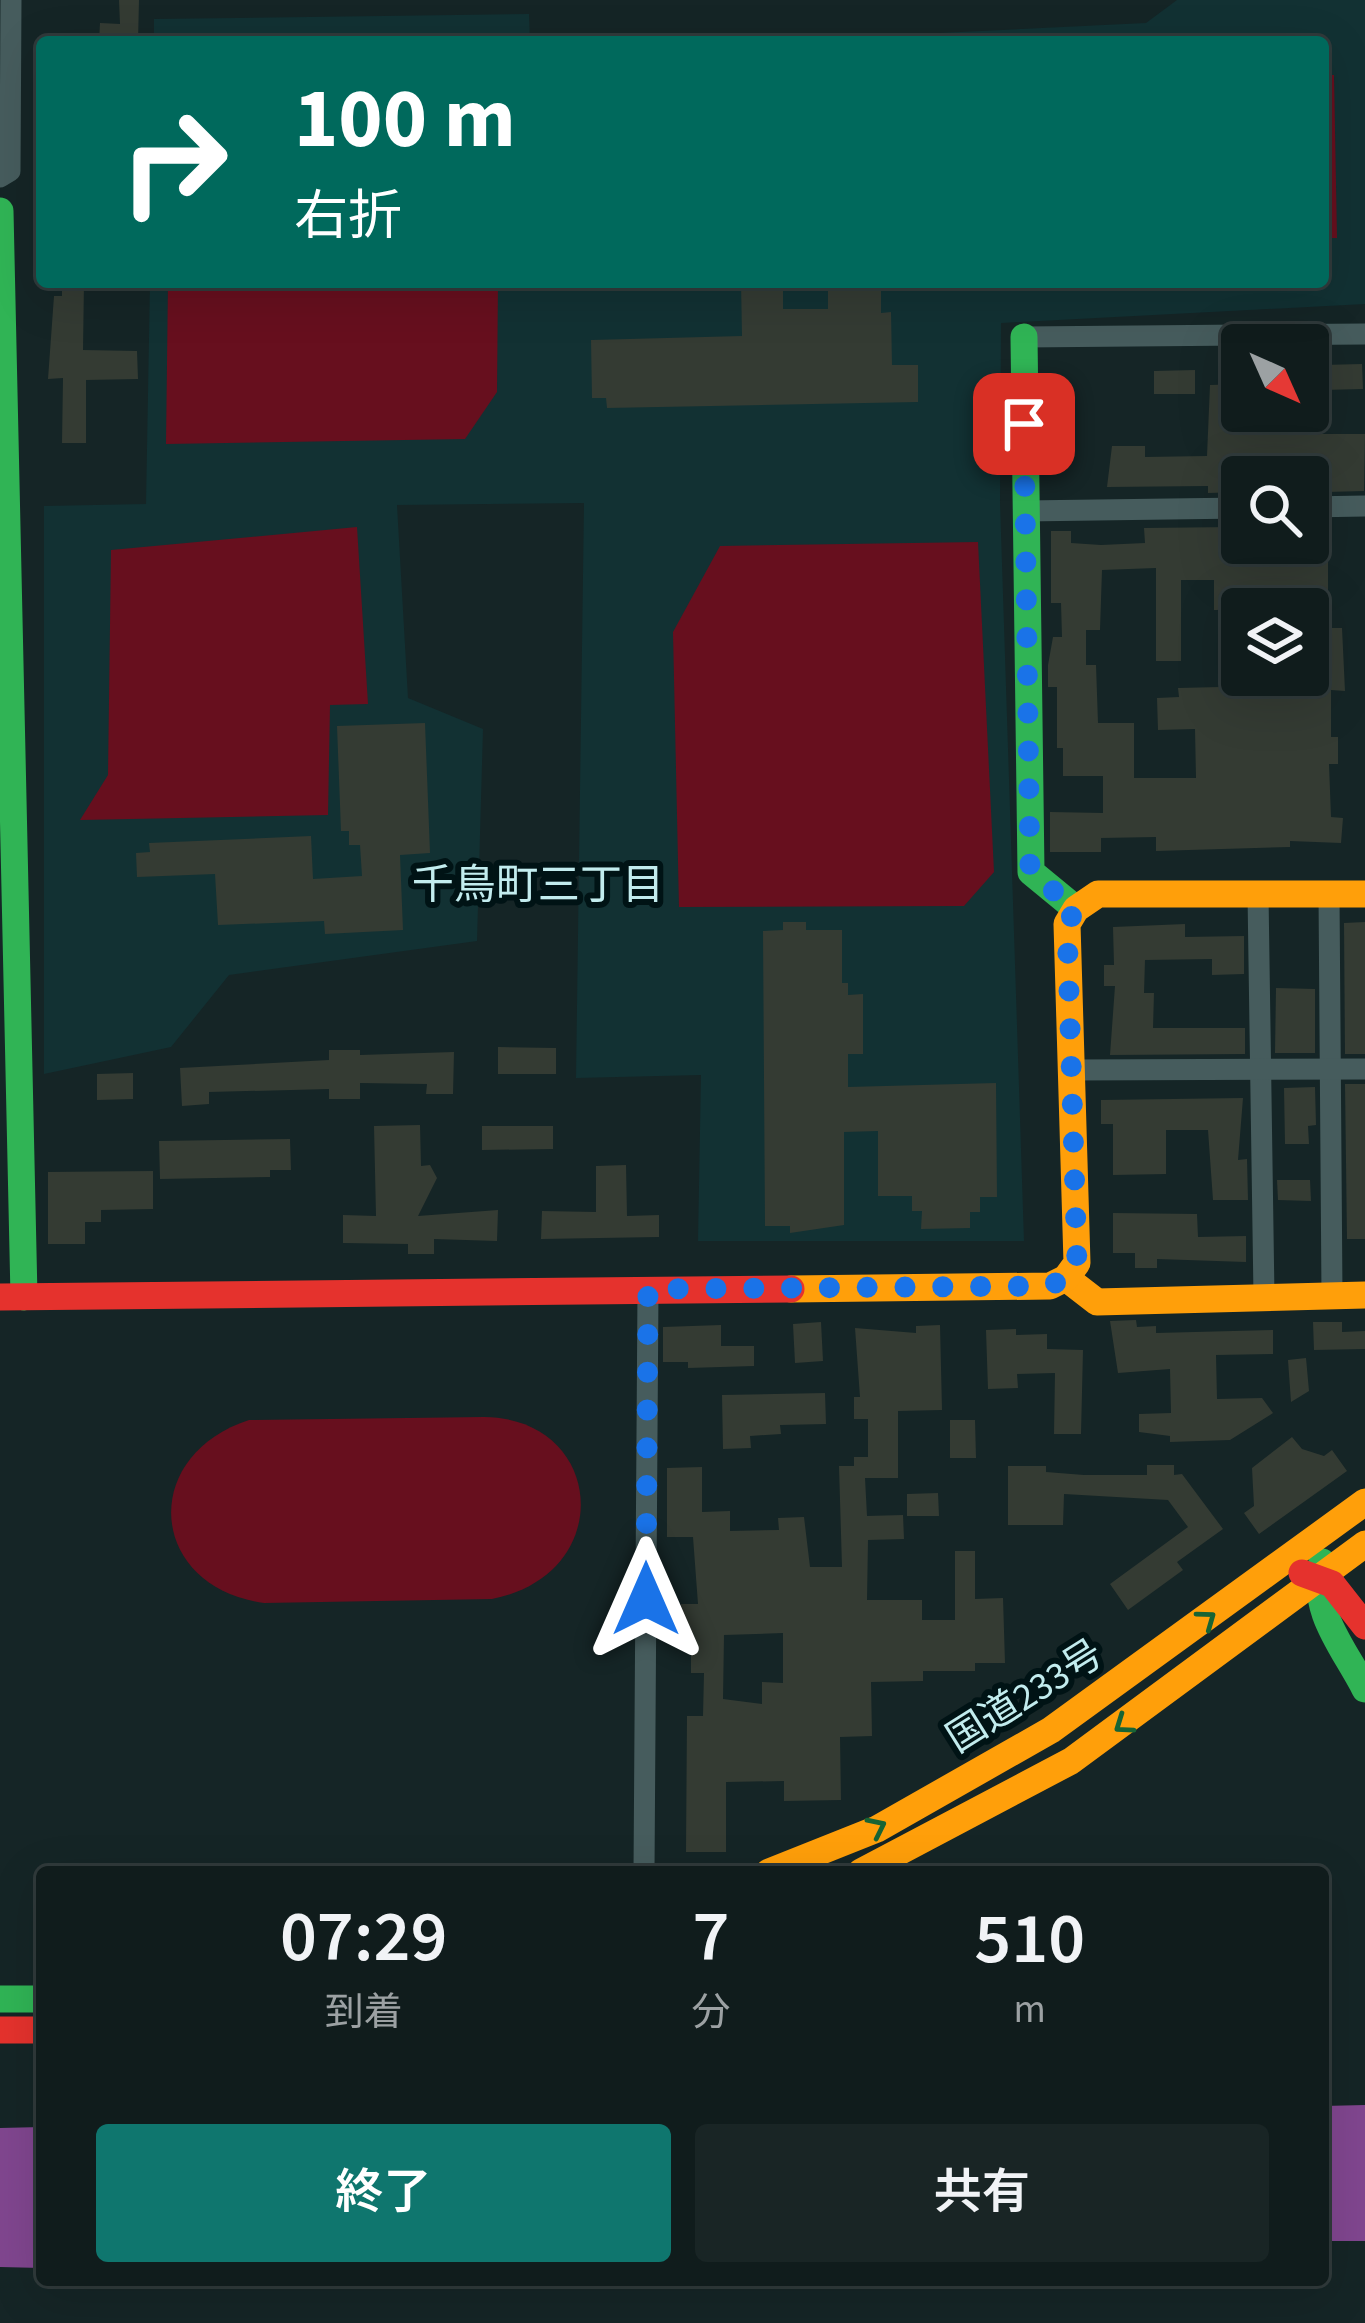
<!DOCTYPE html>
<html lang="ja">
<head>
<meta charset="utf-8">
<style>
	:root { --surface:#101c1c; --page:#192525; --text:#f1f3f6; --muted:#9ca1a3; --line:#303a3b; --accent:#0f766e }
	body { margin:0; font-family:"Source Sans 3","Noto Sans JP",sans-serif; background:var(--page); color:var(--text); height:100vh; display:flex; flex-direction:column; font-size:45px; white-space:nowrap }
	* { box-sizing:border-box; margin:0 }
	p { font-size:39px; color:var(--muted) }
	.icon { flex:none; width:66px; height:66px; fill:none; stroke:currentColor; stroke-width:2; stroke-linecap:round; stroke-linejoin:round }
	.map { position:relative; flex:1; overflow:hidden }
	.details { position:absolute; left:36px; top:1866px; width:1293px; height:420px; display:flex; flex-direction:column; background:var(--surface); border-radius:12px; box-shadow:0 12px 48px #0002,0 0 0 3px var(--line) }
	.details>* { flex:none }
	.top-card { position:absolute; left:36px; top:36px; width:1293px; height:252px; border-radius:12px; box-shadow:0 12px 48px #0002,0 0 0 3px var(--line); background:#00695c; color:#fff; overflow:hidden }
	.needle { width:78px; rotate:135deg }
	.tools { position:absolute; left:1221px; top:324px; display:grid; gap:24px }
	.tools a { display:grid; place-items:center; width:108px; height:108px; border-radius:12px; background:var(--surface); box-shadow:0 12px 48px #0002,0 0 0 3px var(--line); font-size:60px }
	.pin { position:absolute; display:grid; place-items:center; width:102px; height:102px; color:#fff; margin:-51px; border-radius:24px; box-shadow:0 6px 18px #0006 }
	.me { position:absolute; width:132px; margin:-66px; rotate:0deg; stroke-linejoin:round; filter:drop-shadow(0 0 9px #0008) }
	.turn { display:flex; align-items:center; gap:42px; height:252px; padding:0 60px; font-size:54px }
	.turn .icon { width:156px; height:156px; stroke-width:2.5 }
	.turn b { display:block; font-size:84px; line-height:102px }
	.eta { display:flex; justify-content:space-evenly; align-items:center; height:204px; text-align:center }
	.eta b { font-size:72px; font-weight:600; line-height:84px }
	.primary-button { display:flex; gap:24px; margin-top:auto; padding:24px 60px }
	.primary-button a { flex:1; height:138px; border-radius:12px; background:var(--accent); color:#fff; font-size:48px; font-weight:600; line-height:138px; text-align:center }
	.primary-button a+a { background:var(--page); color:var(--text) }
	.map>svg:first-child { display:block }
	.built { fill:#123133 }
	.green { fill:#670f1e }
	.water { fill:#80468f }
	.building { fill:#343b33; fill-rule:evenodd }
	.lines { fill:none; stroke-linecap:round; stroke-linejoin:round }
	.street { stroke:#465c5d; stroke-width:21 }
	.fast { stroke:#30b455; stroke-width:27 }
	.slow { stroke:#ff9f0a; stroke-width:27 }
	.jam { stroke:#e5322d; stroke-width:27 }
	.oneway { stroke:#186435 }
	.route { stroke:#1a73e8; stroke-width:21; stroke-dasharray:0 37.8 }
	.labels { text-anchor:middle; stroke-width:12; stroke-linejoin:round; paint-order:stroke }
	.street-label { font-size:39px; fill:#c2ecee; stroke:#001315 }
	.neighbourhood-label { font-size:42px; fill:#c2ecee; stroke:#001315 }
</style>
</head>
<body>
<div class="map">
<svg width="1365" height="2323" viewBox="0 0 1365 2323">
	<rect width="100%" height="100%" fill="#152526"/>
	<!-- built -->
	<g class="built">
		<polygon points="1177,0 1365,0 1365,304 1001,323 1000,502 1024,1241 698,1241 701,1075 576,1078 584,503 397,505 408,698 483,729 477,941 229,975 171,1047 44,1074 44,506 146,504 150,282 1323,282 1323,42 940,42 939,33 1146,23"/>
		<polygon points="529,14 530,42 154,42 154,19"/>
	</g>
	<!-- green -->
	<g class="green">
		<polygon points="170,36 499,42 170,42"/>
		<polygon points="1323,75 1334,75 1337,238 1323,238"/>
		<polygon points="168,282 498,282 497,392 465,439 166,444"/>
		<polygon points="357,527 368,704 330,705 328,815 80,820 108,775 111,550"/>
		<polygon points="978,542 994,872 964,906 679,907 673,632 720,546"/>
		<path d="M484 1417C605 1418 618 1574 492 1599L264 1603C148 1587 138 1456 249 1420Z"/>
	</g>
	<!-- water -->
	<g class="water">
		<polygon points="1365,2105 1365,2241 1323,2241 1323,2106"/>
		<polygon points="42,2127 42,2268 0,2267 0,2128"/>
	</g>
	<!-- building -->
	<g class="building">
		<polygon points="119,0 139,0 138,42 99,42 100,23 120,24"/>
		<polygon points="62,282 84,282 83,350 137,351 138,379 86,380 86,443 62,443 63,378 48,379 54,296 62,296"/>
		<polygon points="741,282 783,282 783,309 828,309 828,282 881,282 881,313 891,312 892,365 918,365 918,402 607,408 606,398 592,398 591,340 742,336"/>
		<polygon points="1362,364 1363,389 1323,390 1322,365"/>
		<polygon points="1195,370 1195,394 1154,394 1154,371"/>
		<polygon points="1242,384 1242,426 1248,429 1304,427 1305,434 1365,434 1364,491 1327,492 1327,477 1242,477 1242,492 1208,493 1208,486 1107,487 1112,446 1145,446 1145,457 1207,456 1210,385"/>
		<polygon points="1233,527 1233,557 1328,562 1328,596 1283,596 1283,609 1214,610 1214,580 1181,580 1181,661 1156,661 1156,568 1102,570 1100,630 1086,630 1086,665 1096,665 1098,723 1134,723 1134,778 1196,778 1195,729 1158,730 1157,698 1179,697 1178,688 1263,686 1263,675 1310,675 1310,643 1324,643 1324,628 1342,628 1345,691 1331,690 1331,737 1338,737 1338,764 1329,764 1331,817 1343,818 1341,843 1290,841 1290,847 1156,851 1156,837 1101,838 1101,852 1050,852 1050,812 1103,813 1103,776 1063,776 1063,748 1057,748 1057,687 1048,687 1048,665 1053,637 1062,637 1061,603 1051,603 1051,531 1071,531 1071,543 1101,545 1145,543 1144,528"/>
		<polygon points="425,723 430,853 400,855 403,930 325,934 324,921 218,925 215,874 137,877 136,853 150,852 149,843 311,836 313,879 362,876 360,845 349,845 349,831 341,831 337,726"/>
		<polygon points="783,922 806,922 806,930 842,930 842,983 848,983 848,995 863,994 863,1054 848,1054 848,1087 996,1083 997,1197 980,1197 980,1212 970,1212 970,1228 921,1229 922,1211 912,1211 912,1196 878,1196 878,1131 844,1132 844,1225 790,1233 790,1226 765,1226 763,931 783,930"/>
		<polygon points="1365,922 1365,1054 1345,1054 1344,923"/>
		<polygon points="1185,924 1185,937 1244,936 1244,974 1212,975 1212,959 1145,960 1144,993 1154,993 1153,1028 1245,1028 1245,1054 1110,1055 1115,986 1104,986 1104,965 1114,965 1113,927"/>
		<polygon points="1276,988 1315,989 1315,1053 1275,1053"/>
		<polygon points="498,1047 556,1048 556,1074 498,1074"/>
		<polygon points="329,1050 360,1050 360,1055 454,1052 453,1094 426,1094 427,1084 360,1083 360,1099 329,1099 329,1089 209,1092 209,1104 182,1106 180,1068 329,1060"/>
		<polygon points="133,1073 133,1099 97,1100 97,1074"/>
		<polygon points="1345,1084 1365,1084 1365,1239 1347,1239"/>
		<polygon points="1315,1087 1316,1125 1308,1126 1309,1144 1285,1144 1284,1088"/>
		<polygon points="1243,1098 1238,1160 1247,1159 1248,1200 1213,1200 1208,1130 1166,1130 1166,1174 1113,1175 1113,1124 1101,1124 1101,1100"/>
		<polygon points="420,1125 421,1166 430,1165 437,1178 418,1216 498,1210 497,1241 434,1239 434,1254 408,1254 408,1244 343,1243 343,1215 376,1216 374,1126"/>
		<polygon points="482,1126 553,1126 553,1149 482,1150"/>
		<polygon points="290,1139 291,1170 270,1170 270,1177 160,1179 159,1141"/>
		<polygon points="626,1165 627,1216 659,1215 659,1237 541,1239 542,1211 596,1212 596,1166"/>
		<polygon points="153,1171 153,1209 101,1210 101,1222 85,1222 85,1244 48,1244 48,1172"/>
		<polygon points="1277,1180 1310,1180 1311,1201 1278,1200"/>
		<polygon points="1113,1213 1197,1214 1198,1237 1246,1236 1246,1262 1157,1259 1157,1268 1135,1268 1135,1253 1113,1253"/>
		<polygon points="1136,1320 1137,1327 1156,1326 1156,1333 1273,1330 1273,1354 1216,1355 1217,1399 1262,1398 1273,1413 1230,1440 1170,1442 1170,1436 1139,1432 1139,1414 1171,1413 1170,1369 1118,1373 1110,1321"/>
		<polygon points="821,1322 823,1361 795,1363 793,1324"/>
		<polygon points="1313,1322 1342,1322 1342,1332 1365,1331 1365,1349 1314,1350"/>
		<polygon points="721,1325 721,1346 754,1346 754,1366 688,1368 688,1362 663,1362 663,1327"/>
		<path d="M940 1325 942 1410 898 1411V1478H865L867 1516 903 1515 904 1539 868 1540 867 1600H922V1620H955V1551H975V1599L1003 1598 1005 1663H975V1671H923V1681L871 1682 872 1736 840 1737 841 1800 784 1801V1781L726 1782V1852H686L687 1716H703L704 1673H691V1636H682L681 1604H698L693 1537H667V1468L702 1467V1512L730 1511V1531L779 1530 778 1518 804 1517 810 1567H842L839 1466H854V1457H868V1419H854V1397H860L855 1328 916 1333V1326ZM783 1633V1683L762 1682V1704L723 1699 724 1635Z"/>
		<polygon points="1016,1329 1016,1335 1047,1334 1047,1349 1083,1350 1081,1434 1054,1434 1055,1373 1017,1374 1018,1388 988,1389 986,1330"/>
		<polygon points="1306,1358 1309,1391 1291,1402 1288,1360"/>
		<polygon points="825,1393 826,1424 780,1425 781,1434 750,1436 751,1448 723,1449 722,1395"/>
		<polygon points="950,1420 975,1420 976,1458 950,1458"/>
		<polygon points="1292,1437 1302,1449 1324,1456 1332,1450 1347,1471 1259,1534 1244,1513 1254,1506 1252,1468"/>
		<polygon points="1147,1465 1174,1465 1174,1475 1182,1474 1223,1529 1177,1562 1183,1570 1128,1610 1110,1584 1188,1527 1168,1500 1064,1494 1063,1525 1008,1525 1008,1466 1046,1466 1046,1472 1084,1475 1147,1475"/>
		<polygon points="938,1493 939,1516 907,1516 907,1494"/>
	</g>
	<g class="lines">
		<!-- street -->
		<g class="street">
			<polyline points="0,177 10,171 11,0"/>
			<polyline points="1024,337 1365,334"/>
			<polyline points="1308,507 1365,506"/>
			<polyline points="1024,511 1242,508"/>
			<polyline points="1258,894 1264,1297"/>
			<polyline points="1329,894 1332,1296"/>
			<polyline points="1072,1070 1365,1069"/>
			<polyline points="644,1872 648,1289"/>
		</g>
		<!-- fast -->
		<g class="fast">
			<polyline points="0,211 24,1297"/>
			<polyline points="1024,337 1031,872 1076,909"/>
			<path d="M1322 1562C1311 1613 1343 1646 1365 1689"/>
			<polyline points="0,1999 42,1999"/>
		</g>
		<!-- slow -->
		<g class="slow">
			<polyline points="1066,1278 1097,1302 1365,1295"/>
			<polyline points="791,1289 1050,1286 1066,1278 1077,1263 1067,924 1076,909 1098,894 1365,894"/>
			<polyline points="769,1872 877,1829 1051,1730 1365,1502"/>
			<polyline points="861,1872 1071,1761 1365,1544"/>
		</g>
		<!-- jam -->
		<g class="jam">
			<polyline points="0,1297 791,1289"/>
			<polyline points="1302,1573 1332,1584 1365,1626"/>
			<polyline points="0,2030 42,2030"/>
		</g>
	</g>
	<!-- one-way arrows -->
	<defs><path id="oneway-chevron" d="M-2-3.5L2.5 0L-2 3.5" fill="none" stroke-width="1.6" stroke-linecap="round" stroke-linejoin="round" transform="scale(3)"/></defs>
	<g class="oneway">
		<use href="#oneway-chevron" transform="translate(1207 1619) rotate(-36)"/>
		<use href="#oneway-chevron" transform="translate(1123 1725) rotate(145)"/>
		<use href="#oneway-chevron" transform="translate(877 1827) rotate(-26)"/>
	</g>
	<g class="lines">
		<!-- route -->
		<polyline class="route" points="646,1599 648,1289 1049,1286 1066,1278 1077,1263 1067,924 1076,909 1030,872 1024,424"/>
	</g>
	<g class="labels">
		<!-- street labels -->
		<g class="street-label">
			<text transform="translate(1024 1695) rotate(-32)" y="14">国道233号</text>
		</g>
		<!-- neighbourhood labels -->
		<g class="neighbourhood-label">
			<text x="538" y="899">千鳥町三丁目</text>
		</g>
	</g>
</svg>
<div class="tools">
<a><svg class="needle" viewBox="-14 -14 28 28"><path d="M0-13l5 13h-10z" fill="#e53935"/><path d="M0 13l5-13h-10z" fill="#9ca1a3"/></svg></a>
<a><svg class="icon" aria-label="search" viewBox="0 0 24 24"><circle cx="10" cy="10" r="6"/><path d="M15 15l6 6"/></svg></a>
<a><svg class="icon" aria-label="layers" viewBox="0 0 24 24"><path d="M12 4l9 5-9 5-9-5zM3 14l9 5 9-5"/></svg></a>
</div>
<div class="pin" style="left:1024px;top:424px;background:#d93025"><svg class="icon" aria-label="arrive" viewBox="0 0 24 24"><path d="M6 21V4h12l-3 4 3 4H6"/></svg></div>
<svg class="me" style="left:646px;top:1599px" viewBox="-20 -20 40 40"><path d="M0-17L14 15 0 8-14 15z" fill="#1a73e8" stroke="#fff" stroke-width="4"/></svg>
<div class="top-card">
<div class="turn"><svg class="icon" aria-label="right" viewBox="0 0 24 24"><path d="M7 20v-9h11M14 6l5 5-5 5"/></svg><div><b>100 m</b>右折</div></div>
</div>
<section class="details">
<div class="eta">
<div><b>07:29</b><p>到着</p></div>
<div><b>7</b><p>分</p></div>
<div><b>510</b><p>m</p></div>
</div>
<div class="primary-button"><a>終了</a><a>共有</a></div>
</section>
</div>
</body>
</html>
